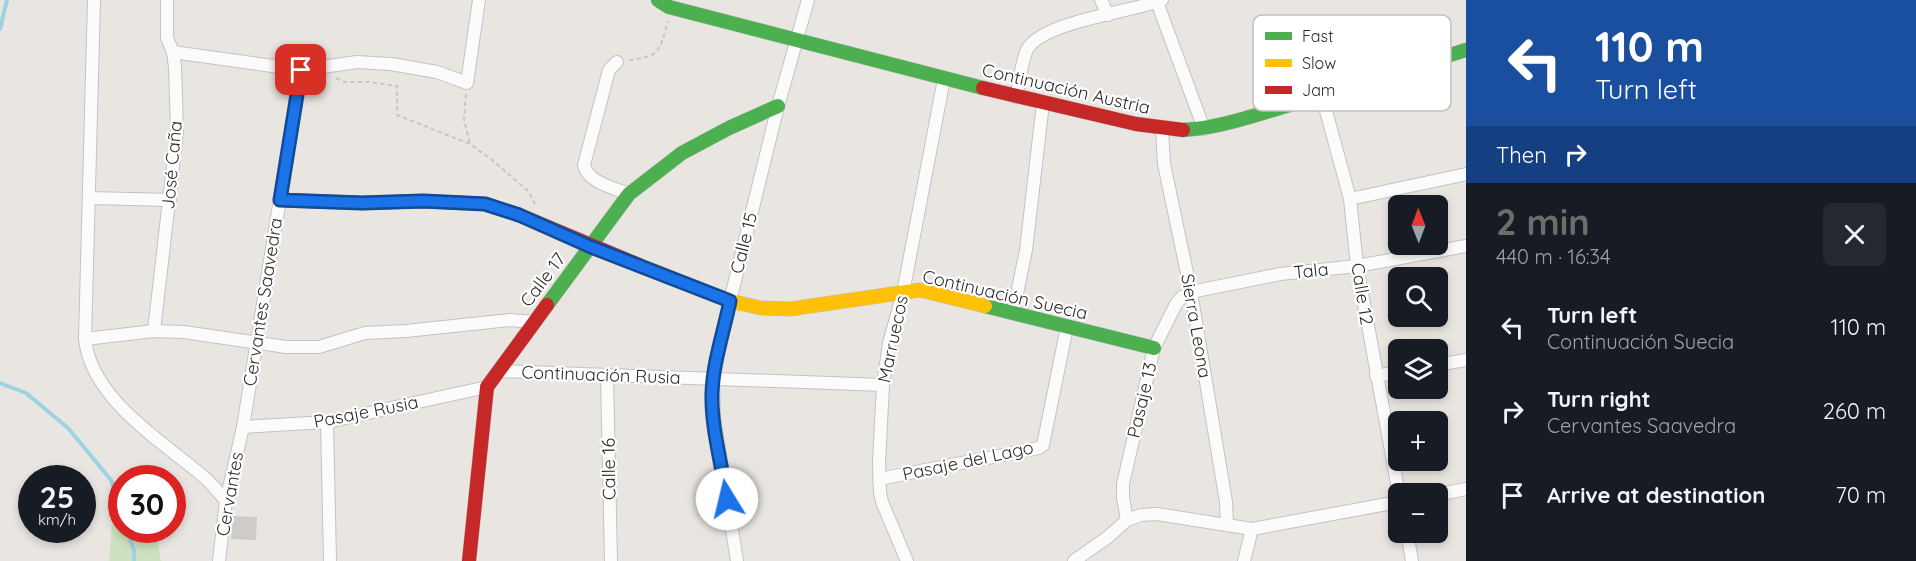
<!DOCTYPE html>
<html lang="en">
<head>
<meta charset="utf-8">
<style>
	:root { --surface:#171b24; --page:#242831; --text:#f1f3f6; --muted:#9ea1a6; --accent:#6e6d6c }
	body { margin:0; font-family:Quicksand,sans-serif; background:var(--page); color:var(--text); height:100vh; display:flex; flex-direction:column; font-size:22px; white-space:nowrap }
	* { box-sizing:border-box; margin:0 }
	p { font-size:20px; color:var(--muted) }
	.icon { flex:none; width:33px; height:33px; fill:none; stroke:currentColor; stroke-width:2; stroke-linecap:round; stroke-linejoin:round }
	.map { position:relative; flex:1; overflow:hidden }
	.panel { display:flex; flex-direction:column; background:var(--surface); width:450px }
	.panel>* { flex:none }
	.top-card { background:#1a4fa0; color:#fff; overflow:hidden }
	.needle { width:39px; rotate:359deg }
	.tools { position:absolute; left:1388px; top:195px; display:grid; gap:12px }
	.tools a { display:grid; place-items:center; width:60px; height:60px; border-radius:9px; background:var(--surface); box-shadow:0 3px 9px #0003; font-size:30px }
	.speed { position:absolute; left:18px; top:465px; display:flex; gap:12px; font-size:30px; font-weight:700; text-align:center }
	.speed>* { display:grid; place-content:center; width:78px; height:78px; border-radius:50%; background:var(--surface); box-shadow:0 3px 9px #0003; line-height:1 }
	.speed small { font-size:15px; font-weight:400 }
	.speed .limit { border:9px solid #d22; background:#fff; color:#111 }
	.pin { position:absolute; display:grid; place-items:center; width:51px; height:51px; color:#fff; margin:-26px; border-radius:12px; box-shadow:0 3px 9px #0006 }
	.me { position:absolute; width:66px; margin:-33px; rotate:351deg; stroke-linejoin:round; filter:drop-shadow(0 0 4px #0008) }
	.turn { display:flex; align-items:center; gap:21px; height:126px; padding:0 30px; font-size:27px }
	.turn .icon { width:78px; height:78px; stroke-width:2.5 }
	.turn b { display:block; font-size:42px; line-height:51px }
	.then { display:flex; align-items:center; height:57px; padding:0 30px; background:#0003; gap:12px; font-size:22px }
	.round { display:grid; place-items:center; flex:none; width:63px; height:63px; border-radius:9px; background:var(--page) }
	.summary { display:flex; align-items:center; justify-content:space-between; height:102px; padding:0 30px }
	h1 { font-size:36px; font-weight:700; line-height:45px; color:var(--accent) }
	ul { padding:0; list-style:none }
	li { display:flex; align-items:center; gap:18px; height:84px; padding:0 30px }
	li div { flex:1 }
	li b { display:block; font-size:22px }
	li em { font-style:normal }
	main { display:flex; flex:1; min-height:0 }
	.map>svg:first-child { display:block }
	.green { fill:#cde1be }
	.lines { fill:none; stroke-linecap:round; stroke-linejoin:round }
	.stream { stroke:#9dd2e3; stroke-width:4 }
	.building { fill:#ceccc9 }
	.street-casing { stroke:#c4c2c2; stroke-width:14 }
	.fast-casing { stroke:#c4c2c2; stroke-width:15 }
	.slow-casing { stroke:#c4c2c2; stroke-width:15 }
	.jam-casing { stroke:#c4c2c2; stroke-width:15 }
	.path { stroke:#c7c7c6; stroke-width:2; stroke-dasharray:4.5 3; stroke-linecap:butt }
	.street { stroke:#fcfbfb; stroke-width:12 }
	.fast { stroke:#4caf50; stroke-width:14 }
	.slow { stroke:#ffc107; stroke-width:14 }
	.jam { stroke:#c62828; stroke-width:14 }
	.route-casing { stroke:#114b97; stroke-width:15 }
	.route { stroke:#1a73e8; stroke-width:10 }
	.labels { text-anchor:middle; stroke-width:4.5; stroke-linejoin:round; paint-order:stroke }
	.street-label { font-size:18px; fill:#2c2c2c; stroke:#fff }
	.key { fill:#fff; stroke:#c0c0c0; stroke-width:1.5 }
	.key-label { font-size:16px; fill:#2c2c2c }
</style>
</head>
<body>
<main>
<div class="map">
<svg width="1466" height="561" viewBox="0 0 1466 561">
	<rect width="100%" height="100%" fill="#e9e6e2"/>
	<!-- green -->
	<polygon class="green" points="112,524 121,524 122,530 151,530 158,541 161,561 109,561"/>
	<g class="lines">
		<!-- stream -->
		<g class="stream">
			<polyline points="0,29 7,0"/>
			<polyline points="0,383 26,393 68,428 111,480 122,512"/>
			<polyline points="127,530 134,551 134,561"/>
		</g>
	</g>
	<!-- building -->
	<polygon class="building" points="233,516 257,517 256,540 231,539"/>
	<g class="lines">
		<!-- street casing -->
		<g class="street-casing">
			<g id="street">
				<path d="M94 0 85 339C91 399 162 441 204 477 212 484 219 493 226 501"/>
				<polyline points="1101,0 1108,15"/>
				<polyline points="1157,2 1204,129"/>
				<polyline points="173,52 301,70 357,62 391,64 437,72 467,83 479,0"/>
				<path d="M617 62 609 70 584 165C587 182 614 188 629 194"/>
				<polyline points="1322,96 1350,199 1357,266 1399,494"/>
				<path d="M1016 97C1019 83 1021 66 1026 52 1037 22 1132 12 1162 0"/>
				<polyline points="1162,129 1164,164 1191,292 1226,502 1227,525"/>
				<polyline points="90,198 170,200"/>
				<polyline points="1350,199 1466,174"/>
				<polyline points="1013,313 1026,250 1043,103"/>
				<polyline points="154,331 177,131 175,67 173,52 167,38 167,0"/>
				<polyline points="85,339 154,331 184,332 286,347 319,347 365,333 406,331 510,320 534,322"/>
				<polyline points="1437,365 1466,360"/>
				<polyline points="499,371 883,385"/>
				<polyline points="607,376 611,561"/>
				<polyline points="1376,376 1398,372"/>
				<polyline points="327,422 330,561"/>
				<polyline points="243,427 327,422 487,387"/>
				<polyline points="879,479 1039,448 1043,445 1067,327"/>
				<polyline points="1437,495 1466,489"/>
				<polyline points="1127,520 1123,498 1123,484 1154,348 1176,304 1182,297 1191,292 1280,274 1357,266 1466,246"/>
				<polyline points="1407,532 1412,561"/>
				<polyline points="219,561 226,501 243,427 301,70"/>
				<polyline points="737,561 714,417 713,379 730,301 778,106 808,0"/>
				<polyline points="907,561 882,502 880,492 879,462 883,385 889,343 903,293 944,79"/>
				<polyline points="1074,561 1108,537 1127,520 1141,515 1157,514 1252,529 1398,502"/>
				<polyline points="1244,561 1252,529"/>
			</g>
		</g>
		<!-- fast casing -->
		<g class="fast-casing">
			<g id="fast">
				<polyline points="658,0 669,7 983,88"/>
				<path d="M1183 130C1219 128 1252 116 1286 106 1346 89 1406 69 1466 50"/>
				<polyline points="547,305 629,194 682,153 729,128 778,106"/>
				<polyline points="985,306 1154,348"/>
			</g>
		</g>
		<!-- slow casing -->
		<g class="slow-casing">
			<polyline id="slow" points="639,265 730,301 761,308 790,309 920,290 985,306"/>
		</g>
		<!-- jam casing -->
		<g class="jam-casing">
			<g id="jam">
				<polyline points="983,88 1136,124 1183,130"/>
				<polyline points="280,200 362,203 423,201 485,204 519,215 639,265"/>
				<polyline points="469,561 487,387 547,305"/>
			</g>
		</g>
		<!-- path -->
		<g class="path">
			<path d="M629 60C662 56 659 51 668 21"/>
			<polyline points="336,78 345,82 369,82 397,86 397,115 470,144 491,159 528,191 536,206"/>
			<polyline points="466,94 464,120 470,144"/>
		</g>
		<!-- street -->
		<use href="#street" class="street"/>
		<!-- fast -->
		<use href="#fast" class="fast"/>
		<!-- slow -->
		<use href="#slow" class="slow"/>
		<!-- jam -->
		<use href="#jam" class="jam"/>
	</g>
	<g class="lines">
		<!-- route casing -->
		<g class="route-casing">
			<path id="route" d="M301 70 280 200 362 203 423 201 485 204 519 215 591 247 730 301C724 331 713 362 712 393 711 428 722 465 727 499"/>
		</g>
		<!-- route -->
		<use href="#route" class="route"/>
	</g>
	<g class="labels">
		<!-- street labels -->
		<g class="street-label">
			<text transform="translate(1066 89) rotate(13)" y="6">Continuación Austria</text>
			<text transform="translate(172 165) rotate(-85)" y="6">José Caña</text>
			<text transform="translate(744 243) rotate(-76)" y="6">Calle 15</text>
			<text transform="translate(1311 271) rotate(-6)" y="6">Tala</text>
			<text transform="translate(543 280) rotate(-53)" y="6">Calle 17</text>
			<text transform="translate(1362 294) rotate(81)" y="6">Calle 12</text>
			<text transform="translate(1005 295) rotate(13)" y="6">Continuación Suecia</text>
			<text transform="translate(263 302) rotate(-81)" y="6">Cervantes Saavedra</text>
			<text transform="translate(1196 326) rotate(80)" y="6">Sierra Leona</text>
			<text transform="translate(893 339) rotate(-78)" y="6">Marruecos</text>
			<text transform="translate(601 375) rotate(2)" y="6">Continuación Rusia</text>
			<text transform="translate(1142 400) rotate(-77)" y="6">Pasaje 13</text>
			<text transform="translate(366 412) rotate(-11)" y="6">Pasaje Rusia</text>
			<text transform="translate(968 461) rotate(-12)" y="6">Pasaje del Lago</text>
			<text transform="translate(609 469) rotate(-91)" y="6">Calle 16</text>
			<text transform="translate(230 494) rotate(-80)" y="6">Cervantes</text>
		</g>
	</g>
	<!-- legend -->
	<rect x="1253" y="15" width="198" height="96" rx="9" class="key"/>
	<rect x="1265" y="32" width="27" height="8" fill="#4caf50"/>
	<rect x="1265" y="59" width="27" height="8" fill="#ffc107"/>
	<rect x="1265" y="86" width="27" height="8" fill="#c62828"/>
	<g class="key-label">
		<text x="1302" y="42">Fast</text>
		<text x="1302" y="69">Slow</text>
		<text x="1302" y="96">Jam</text>
	</g>
</svg>
<div class="tools">
<a><svg class="needle" viewBox="-14 -14 28 28"><path d="M0-13l5 13h-10z" fill="#e53935"/><path d="M0 13l5-13h-10z" fill="#9ea1a6"/></svg></a>
<a><svg class="icon" aria-label="search" viewBox="0 0 24 24"><circle cx="10" cy="10" r="6"/><path d="M15 15l6 6"/></svg></a>
<a><svg class="icon" aria-label="layers" viewBox="0 0 24 24"><path d="M12 4l9 5-9 5-9-5zM3 14l9 5 9-5"/></svg></a>
<a>+</a>
<a>−</a>
</div>
<div class="speed"><div>25<small>km/h</small></div><div class="limit">30</div></div>
<div class="pin" style="left:301px;top:70px;background:#d93025"><svg class="icon" aria-label="arrive" viewBox="0 0 24 24"><path d="M6 21V4h12l-3 4 3 4H6"/></svg></div>
<svg class="me" style="left:727px;top:499px" viewBox="-20 -20 40 40"><circle r="19" fill="#fff"/><path d="M0-13L10 11 0 6-10 11z" fill="#1a73e8"/></svg>
</div>
<section class="panel">
<div class="top-card">
<div class="turn"><svg class="icon" aria-label="left" viewBox="0 0 24 24"><path d="M17 20v-9H6M10 6l-5 5 5 5"/></svg><div><b>110 m</b>Turn left</div></div>
<div class="then">Then<svg class="icon" aria-label="right" viewBox="0 0 24 24"><path d="M7 20v-9h11M14 6l5 5-5 5"/></svg></div>
</div>
<div class="summary"><div><h1>2 min</h1><p>440 m · 16:34</p></div><a class="round"><svg class="icon" aria-label="close" viewBox="0 0 24 24"><path d="M6 6l12 12M18 6L6 18"/></svg></a></div>
<ul>
<li><svg class="icon" aria-label="left" viewBox="0 0 24 24"><path d="M17 20v-9H6M10 6l-5 5 5 5"/></svg><div><b>Turn left</b><p>Continuación Suecia</p></div><em>110 m</em></li>
<li><svg class="icon" aria-label="right" viewBox="0 0 24 24"><path d="M7 20v-9h11M14 6l5 5-5 5"/></svg><div><b>Turn right</b><p>Cervantes Saavedra</p></div><em>260 m</em></li>
<li><svg class="icon" aria-label="arrive" viewBox="0 0 24 24"><path d="M6 21V4h12l-3 4 3 4H6"/></svg><div><b>Arrive at destination</b></div><em>70 m</em></li>
</ul>
</section>
</main>
</body>
</html>
